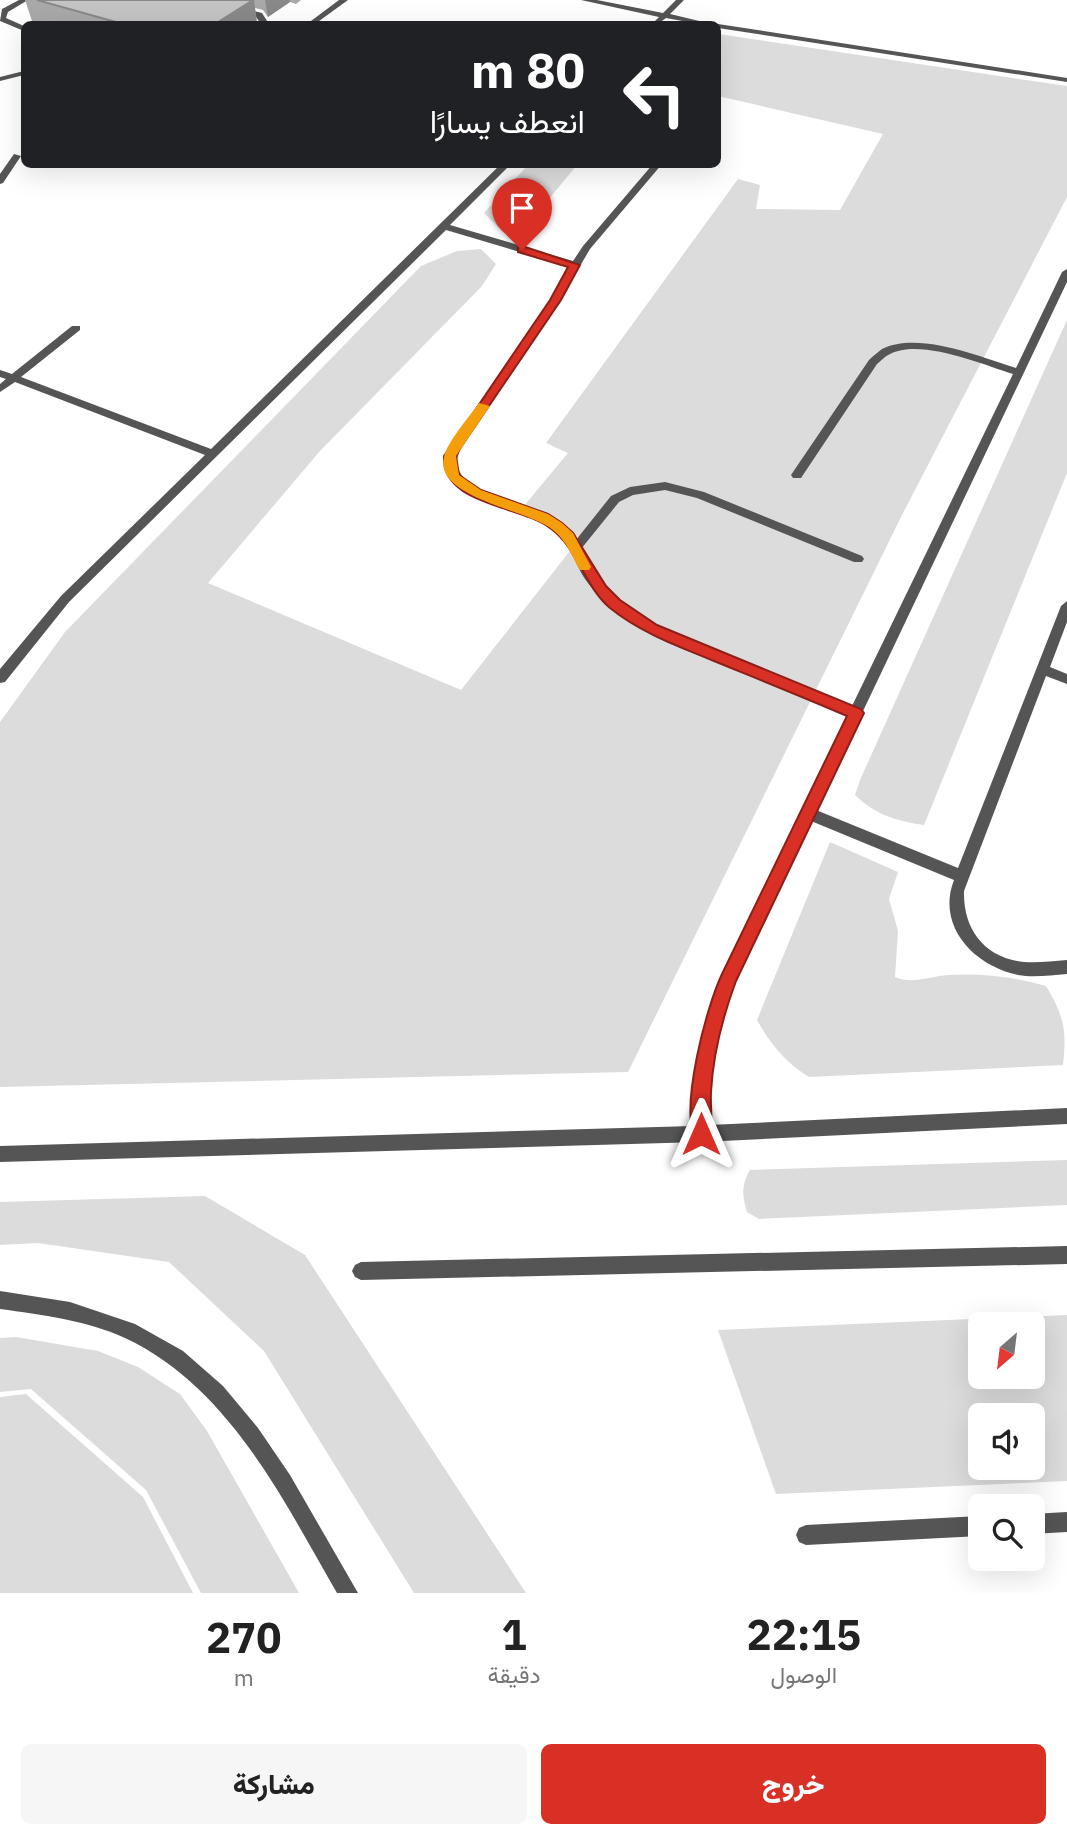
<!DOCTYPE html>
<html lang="ar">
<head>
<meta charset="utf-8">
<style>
	:root { --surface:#fff; --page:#f6f6f6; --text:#222; --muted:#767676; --accent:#d93025 }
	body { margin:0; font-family:"IBM Plex Sans",Vazirmatn,sans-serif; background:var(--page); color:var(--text); direction:rtl; height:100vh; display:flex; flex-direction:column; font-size:26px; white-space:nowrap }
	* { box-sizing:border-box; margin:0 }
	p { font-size:23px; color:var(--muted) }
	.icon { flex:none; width:38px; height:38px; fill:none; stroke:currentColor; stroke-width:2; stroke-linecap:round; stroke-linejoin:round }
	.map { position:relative; height:1593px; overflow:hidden; direction:ltr }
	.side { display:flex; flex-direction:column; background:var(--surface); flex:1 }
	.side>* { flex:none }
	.hud { position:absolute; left:21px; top:21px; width:700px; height:147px; border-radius:10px; box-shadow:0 7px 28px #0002; direction:rtl; background:#202124; color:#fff; overflow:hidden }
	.needle { width:46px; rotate:208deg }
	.tools { position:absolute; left:968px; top:1312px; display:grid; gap:14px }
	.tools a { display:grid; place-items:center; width:77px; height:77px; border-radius:10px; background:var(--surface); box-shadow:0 7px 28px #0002; font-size:35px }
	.pin { position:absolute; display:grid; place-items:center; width:60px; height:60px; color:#fff; margin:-72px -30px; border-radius:50% 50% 50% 0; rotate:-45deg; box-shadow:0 0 7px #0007 }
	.pin .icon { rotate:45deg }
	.me { position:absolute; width:77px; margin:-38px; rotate:0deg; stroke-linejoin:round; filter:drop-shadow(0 0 5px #0008) }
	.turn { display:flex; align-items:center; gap:24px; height:147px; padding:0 21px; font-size:32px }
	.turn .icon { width:91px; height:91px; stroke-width:2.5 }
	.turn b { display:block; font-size:49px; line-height:60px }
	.eta { display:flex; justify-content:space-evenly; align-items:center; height:119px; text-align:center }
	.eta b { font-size:42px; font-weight:800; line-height:49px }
	.cta { display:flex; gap:14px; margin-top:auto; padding:14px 21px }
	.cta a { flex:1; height:80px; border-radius:10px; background:var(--accent); color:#fff; font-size:28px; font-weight:800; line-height:80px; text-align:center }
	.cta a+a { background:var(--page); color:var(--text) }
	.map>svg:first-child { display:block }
	.green { fill:#dcdcdc; fill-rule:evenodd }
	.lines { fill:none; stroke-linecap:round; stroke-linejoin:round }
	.lane { fill:#555; fill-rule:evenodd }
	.wall { fill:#a9a9a9 }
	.shaded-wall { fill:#898989 }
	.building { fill:#c4c4c4; stroke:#898989; stroke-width:2 }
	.route { fill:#d93025; stroke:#8d1f18; stroke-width:2 }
	.slow { fill:#f59e0b }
</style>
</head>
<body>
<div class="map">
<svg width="1067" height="1593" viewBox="0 0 1067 1593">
	<rect width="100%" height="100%" fill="#fff"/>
	<!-- green -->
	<g class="green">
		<polygon points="718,34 1067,86 1067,197 902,515 628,1072 0,1087 0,722 65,632 421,266 457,251 481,249 496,264 482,286 320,451 208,583 461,690 580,538 523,507 568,453 546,443 738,179 760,185 756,209 840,210 883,134 718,96"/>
		<polygon points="528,165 577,165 524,229 514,235 502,231 484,213"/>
		<path d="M1067 320V473L924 825C897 821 875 815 855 795L860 780Z"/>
		<path d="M830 842 898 872 889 899 898 931 895 977C912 985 930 976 949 975 982 973 1015 977 1046 986 1064 1016 1067 1030 1063 1065L809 1077C785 1062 771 1045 757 1020Z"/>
		<path d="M1067 1160V1205L759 1219 747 1212C742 1196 741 1185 750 1170Z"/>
		<polygon points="205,1196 305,1255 526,1593 414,1593 264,1351 169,1262 38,1243 0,1245 0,1202"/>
		<path d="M1067 1315V1481L776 1494 718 1330ZM980 1325H1032V1377H980ZM980 1416H1032V1468H980Z"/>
		<polygon points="16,1337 98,1351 138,1367 180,1394 207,1431 299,1593 201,1593 146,1490 31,1389 0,1392 0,1338"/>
		<polygon points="26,1394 143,1497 193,1593 0,1593 0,1397"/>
	</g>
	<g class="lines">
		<!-- lane -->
		<g class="lane">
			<polygon points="19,0 28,0 8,12 6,18 24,26 24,31 0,21 2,9"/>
			<polygon points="201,0 213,0 262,13 269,24 261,24 256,17"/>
			<polygon points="339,0 348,0 315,24 307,24"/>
			<polygon points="581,0 597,0 663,13 676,0 684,0 670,14 712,24 699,24 666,18 659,23 655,21 659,17"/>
			<polygon points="715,24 718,24 1067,78 1067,82 718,28 718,24"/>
			<polygon points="24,71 24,75 0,81 0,77"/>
			<polygon points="14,154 21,156 3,183 0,184 0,174"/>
			<path d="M501 164H511L450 225 573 261 583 246 653 164H662L590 249 560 300 461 446C460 451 457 457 457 462 456 491 526 505 547 515 559 521 568 529 576 540L611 496 630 487 665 482 704 492 862 556 864 559 862 562H854L697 498 665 490 633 495 619 502 581 549C616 618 676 635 743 662 779 676 816 691 852 706L1013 374C982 364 920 338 890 354 885 356 881 361 877 364L801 478H793L791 475 869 360C873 356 878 352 882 349 919 331 980 357 1016 368L1062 272 1067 269V282L816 810 958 868 1061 606 1067 601V622L1050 667 1067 674V684L1046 676 964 891C963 929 984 958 1024 962 1038 963 1053 961 1067 960V974C1051 975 1034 978 1018 975 974 966 936 926 954 880L811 821 735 980C719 1027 710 1075 709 1125L1067 1108V1124L701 1142 0 1162V1146L693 1126C694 1075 703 1027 720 979L848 715C806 699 765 682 724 665 688 651 648 638 618 613 606 603 594 592 585 579 574 562 569 541 553 529 530 512 442 500 446 461 446 457 449 451 450 446L550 300 570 267 446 230 69 602 5 682 0 683V669L61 596 205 455 15 382 0 392V384L6 379 0 377V370L12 374 72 326H80V330L21 377 211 449Z"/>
			<polygon points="1067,1246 1067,1264 361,1280 355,1277 352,1271 355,1265 361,1262"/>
			<path d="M0 1291 70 1302 135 1324 183 1351 223 1386 258 1428 290 1475 358 1593H337C282 1498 229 1387 125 1338 86 1320 42 1315 0 1309Z"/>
			<polygon points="1067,1512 1067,1532 1032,1534 1032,1514"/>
			<polygon points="980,1516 980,1536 806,1545 799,1542 796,1535 799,1528 806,1525"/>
		</g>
	</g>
	<!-- wall -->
	<polygon class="wall" points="25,0 301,0 296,4 290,2 268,17 263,10 255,8 257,24 45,24 32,21"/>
	<!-- shaded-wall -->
	<g class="shaded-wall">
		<polygon points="254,0 257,24 215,24"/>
		<polygon points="265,0 290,0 290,2 268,17"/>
	</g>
	<!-- building -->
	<polygon class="building" points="37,0 253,0 215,24 123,24"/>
	<!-- route -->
	<path class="route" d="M522 246 580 265 561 300 461 447 456 456 459 475 481 490 548 514 562 523 573 533 606 586 620 600 657 625 861 709 864 713 736 981C723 1016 713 1054 711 1092 710 1108 714 1126 708 1140L701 1143 695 1140C680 1106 706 1008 722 974L847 716C803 697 758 679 714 661 678 646 641 633 610 608 584 586 578 548 550 528 520 505 441 505 444 456L550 300 568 267 518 252V247Z"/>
	<!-- slow -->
	<path class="slow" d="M479 403 490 406 456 456 459 475 481 490 548 514 562 523 573 533 591 567 589 570H580C572 556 566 540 553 530 530 510 433 498 444 457 447 442 470 416 479 403Z"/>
</svg>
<div class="tools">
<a><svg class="needle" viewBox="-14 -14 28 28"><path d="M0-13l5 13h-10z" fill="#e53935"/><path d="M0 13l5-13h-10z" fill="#767676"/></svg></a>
<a><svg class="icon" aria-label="sound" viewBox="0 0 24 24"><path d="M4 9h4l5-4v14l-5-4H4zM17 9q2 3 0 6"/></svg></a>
<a><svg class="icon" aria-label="search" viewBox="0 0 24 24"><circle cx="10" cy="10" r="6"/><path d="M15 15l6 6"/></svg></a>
</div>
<div class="pin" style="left:522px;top:250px;background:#d93025"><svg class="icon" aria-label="arrive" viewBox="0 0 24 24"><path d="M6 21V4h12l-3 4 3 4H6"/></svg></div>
<svg class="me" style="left:701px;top:1134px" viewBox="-20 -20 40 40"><path d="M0-17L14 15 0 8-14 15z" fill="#d93025" stroke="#fff" stroke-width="4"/></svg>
<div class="hud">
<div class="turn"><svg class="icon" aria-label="left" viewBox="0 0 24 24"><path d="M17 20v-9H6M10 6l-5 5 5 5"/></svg><div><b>80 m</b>انعطف يسارًا</div></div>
</div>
</div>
<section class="side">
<div class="eta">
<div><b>22:15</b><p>الوصول</p></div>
<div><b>1</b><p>دقيقة</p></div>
<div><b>270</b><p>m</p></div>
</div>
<div class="cta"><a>خروج</a><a>مشاركة</a></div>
</section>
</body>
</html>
